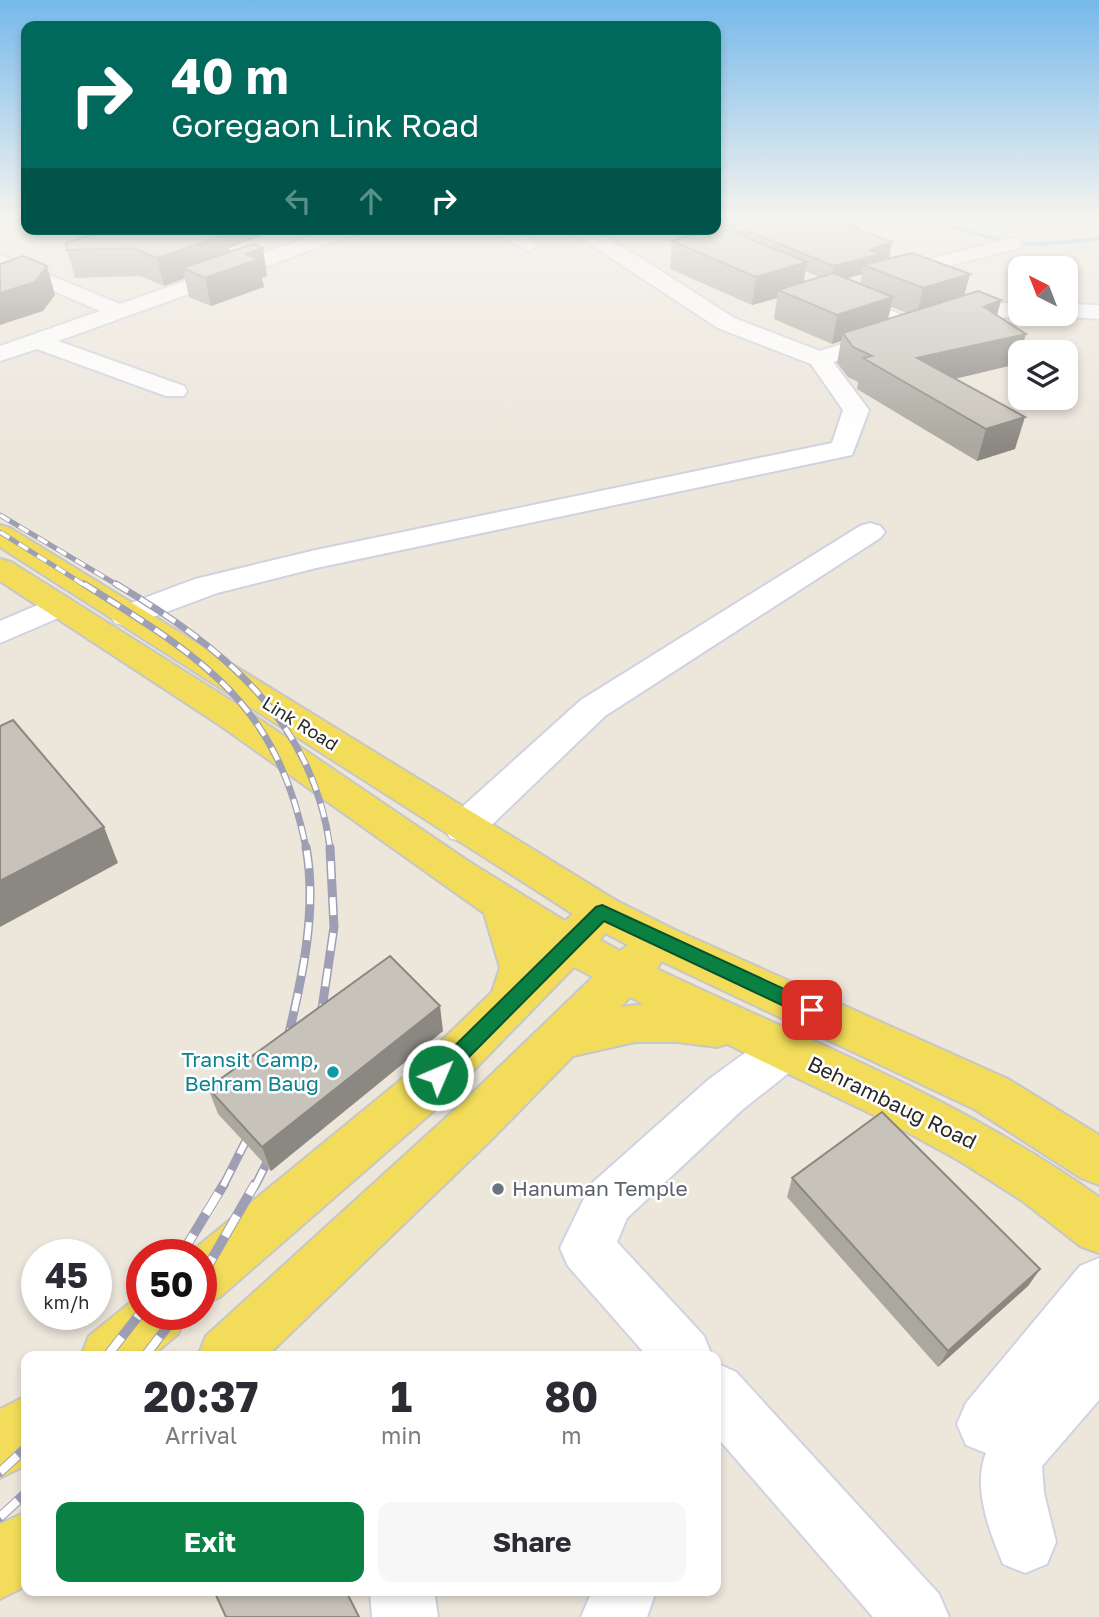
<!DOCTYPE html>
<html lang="en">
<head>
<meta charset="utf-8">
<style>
	:root { --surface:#fff; --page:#f7f7f7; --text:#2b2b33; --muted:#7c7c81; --accent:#0b8043 }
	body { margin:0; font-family:"Golos Text",sans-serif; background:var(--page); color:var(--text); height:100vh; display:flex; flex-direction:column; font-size:26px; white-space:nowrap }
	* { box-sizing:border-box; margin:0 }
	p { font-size:23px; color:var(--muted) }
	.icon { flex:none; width:38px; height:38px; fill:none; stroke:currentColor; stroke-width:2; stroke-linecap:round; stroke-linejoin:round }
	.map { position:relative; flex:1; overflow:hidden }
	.panel { position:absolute; left:21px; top:1351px; width:700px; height:245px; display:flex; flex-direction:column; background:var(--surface); border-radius:14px; box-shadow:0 4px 10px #0003 }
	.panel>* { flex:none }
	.banner { position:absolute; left:21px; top:21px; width:700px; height:214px; border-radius:14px; box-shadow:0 4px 10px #0003; background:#00695c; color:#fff; overflow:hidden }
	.needle { width:46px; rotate:318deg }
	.tools { position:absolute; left:1008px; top:256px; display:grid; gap:14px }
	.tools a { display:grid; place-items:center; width:70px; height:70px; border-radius:14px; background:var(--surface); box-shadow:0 4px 10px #0003; font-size:35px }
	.speed { position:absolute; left:21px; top:1239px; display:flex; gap:14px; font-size:35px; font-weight:700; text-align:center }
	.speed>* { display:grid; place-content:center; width:91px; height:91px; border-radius:50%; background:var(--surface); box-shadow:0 4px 10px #0003; line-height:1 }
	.speed small { font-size:18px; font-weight:400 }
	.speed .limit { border:10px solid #d22; background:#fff; color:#111 }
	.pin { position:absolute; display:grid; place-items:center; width:60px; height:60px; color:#fff; margin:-30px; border-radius:14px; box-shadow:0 4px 10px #0006 }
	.me { position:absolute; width:77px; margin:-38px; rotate:45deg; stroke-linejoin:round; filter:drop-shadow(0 0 5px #0008) }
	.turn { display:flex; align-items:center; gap:24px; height:147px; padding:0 35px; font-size:32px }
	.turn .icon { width:91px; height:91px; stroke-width:2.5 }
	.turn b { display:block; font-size:49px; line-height:60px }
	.lanes { display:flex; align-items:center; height:66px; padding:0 35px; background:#0003; justify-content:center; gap:35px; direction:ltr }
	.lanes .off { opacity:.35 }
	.eta { display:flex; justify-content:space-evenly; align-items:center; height:119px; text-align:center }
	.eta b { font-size:42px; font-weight:700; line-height:49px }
	.action { display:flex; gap:14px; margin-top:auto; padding:14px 35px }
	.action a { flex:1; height:80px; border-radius:14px; background:var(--accent); color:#fff; font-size:28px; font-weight:700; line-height:80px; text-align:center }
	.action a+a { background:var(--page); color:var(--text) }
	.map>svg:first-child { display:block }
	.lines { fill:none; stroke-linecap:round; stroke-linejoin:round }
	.stream { fill:#6cc1ef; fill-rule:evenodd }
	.minor-casing { stroke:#d0d2e2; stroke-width:4 }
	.major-casing { stroke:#c7c7c7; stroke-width:4 }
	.minor { fill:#fff; fill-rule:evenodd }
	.major { fill:#f2dc5a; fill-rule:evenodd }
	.rail-far3-casing { stroke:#9e9fb4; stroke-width:5 }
	.rail-far2-casing { stroke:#9e9fb4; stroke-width:7 }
	.rail-far1-casing { stroke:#9e9fb4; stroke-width:9 }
	.rail-casing { stroke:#9e9fb4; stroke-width:10 }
	.rail-far3 { stroke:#fff; stroke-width:3.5; stroke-dasharray:11; stroke-linecap:butt }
	.rail-far2 { stroke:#fff; stroke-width:4.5; stroke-dasharray:14; stroke-linecap:butt }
	.rail-far1 { stroke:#fff; stroke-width:6; stroke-dasharray:18; stroke-linecap:butt }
	.rail { stroke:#fff; stroke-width:8; stroke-dasharray:24; stroke-linecap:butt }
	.wall { fill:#aba8a0; fill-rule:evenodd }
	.shaded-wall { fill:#8b8882 }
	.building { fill:#c7c3ba; stroke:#8b8882; stroke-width:2 }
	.route { fill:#0b8043; stroke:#07532c; stroke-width:2 }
	.culture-dot { fill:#0f9aa8; stroke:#fff; stroke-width:2.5 }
	.worship-dot { fill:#6b7280; stroke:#fff; stroke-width:2.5 }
	.labels { text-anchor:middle; stroke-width:5; stroke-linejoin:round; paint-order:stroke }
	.street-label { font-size:18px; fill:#292929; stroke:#fff }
	.near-culture-label { font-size:21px; fill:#0d838f; stroke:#fff; text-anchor:end }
	.near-street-label { font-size:21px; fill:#292929; stroke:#fff }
	.near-worship-label { font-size:21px; fill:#5b616d; stroke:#fff; text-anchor:start }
</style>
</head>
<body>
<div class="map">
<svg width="1099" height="1617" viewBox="0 0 1099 1617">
	<rect width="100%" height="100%" fill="#ece6db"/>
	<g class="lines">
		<!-- stream -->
		<polygon class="stream" points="922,220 931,220 1011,241 1041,242 1099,237 1099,241 1041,246 1011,245"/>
		<!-- minor casing -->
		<g class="minor-casing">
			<g id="minor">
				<polygon points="332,229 360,229 358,233 58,341 184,386 187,391 184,396 166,396 37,349 0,361 0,346 100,311 0,268 0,255 120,304"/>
				<polygon points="488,229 513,229 539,245 529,251"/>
				<polygon points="567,229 590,229 644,260 734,318 820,351 894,327 832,302 829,297 832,292 840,291 923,323 926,328 923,333 833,362 869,410 852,455 316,568 217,593 137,623 126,626 115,623 110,616 115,609 195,579 316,550 832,443 843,410 811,364 718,328"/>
				<polygon points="1012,238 1019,240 1022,244 1019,248 889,281 879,275 882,271"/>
				<path d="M970 303H1020V313H1029C1015 320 968 317 946 322L935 315 938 310Z"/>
				<polygon points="1066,304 1099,305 1099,319 1058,316 1057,313 1066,313"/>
				<polygon points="870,523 880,526 885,532 880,538 605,716 478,838 464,842 450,838 444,828 450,818 581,700 860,526"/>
				<polygon points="59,596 70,599 75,606 70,613 0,643 0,621"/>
				<polygon points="784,1030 800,1036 807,1050 800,1064 742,1110 627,1218 617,1242 704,1336 712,1356 647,1356 568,1266 560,1248 591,1184 708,1080 768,1036"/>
				<path d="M1099 1258V1400L1042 1466 1044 1493 1056 1542 1047 1564 1025 1573 1003 1564C990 1533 972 1487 986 1453L966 1445 957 1424 966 1403 1080 1266Z"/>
				<polygon points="716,1363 736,1372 939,1594 949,1617 873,1617 716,1436"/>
				<polygon points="370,1591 434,1591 438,1617 372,1617"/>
				<polygon points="592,1591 656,1591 647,1617 581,1617"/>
			</g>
		</g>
		<!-- major casing -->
		<g class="major-casing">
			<g id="major">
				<path d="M0 525 10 528 617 901 673 929 1008 1079 1099 1135V1185L1081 1178 974 1109 661 961 657 969C807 1040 963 1100 1099 1197V1253L1080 1246 1021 1200 958 1160 892 1124 727 1044 717 1047 677 1042H635L573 1056 494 1137 267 1356H198L206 1336 460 1105 593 977 574 967 437 1108 220 1297 201 1305V1255H187L403 1078 492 992 500 968 484 913 221 726 0 581V559L11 562 246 710 468 861 565 921 573 914 0 547ZM605 933 628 945 620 951 600 940ZM630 997 644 1004 621 1007Z"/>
				<polygon points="142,1293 142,1314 186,1314 178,1334 152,1356 81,1356 89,1336"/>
				<polygon points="26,1396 26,1465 0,1478 0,1409"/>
				<polygon points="26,1512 26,1586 0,1599 0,1524"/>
			</g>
		</g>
		<!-- minor -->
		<use href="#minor" class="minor"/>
		<!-- major -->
		<use href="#major" class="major"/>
		<!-- rail-far3 casing -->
		<g class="rail-far3-casing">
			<g id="rail-far3">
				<polyline points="0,515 119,586"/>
				<polyline points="0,532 86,586"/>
			</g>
		</g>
		<!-- rail-far2 casing -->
		<g class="rail-far2-casing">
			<g id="rail-far2">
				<path d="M84 584C202 658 277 702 306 848"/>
				<path d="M116 584C222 647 313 719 330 848"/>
			</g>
		</g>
		<!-- rail-far1 casing -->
		<g class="rail-far1-casing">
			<g id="rail-far1">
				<polyline points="320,1022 334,927 330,847"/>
				<path d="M286 1046C301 983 318 912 306 847"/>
				<polyline points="223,1186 253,1127"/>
				<polyline points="255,1186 275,1147"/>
			</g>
		</g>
		<!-- rail casing -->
		<g class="rail-casing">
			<g id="rail">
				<polyline points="181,1255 224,1184"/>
				<polyline points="201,1278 255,1184"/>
				<polyline points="107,1356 142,1311"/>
				<polyline points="145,1356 177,1314"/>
				<polyline points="0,1472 26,1448"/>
				<polyline points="0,1517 26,1493"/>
			</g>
		</g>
		<!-- rail-far3 -->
		<use href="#rail-far3" class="rail-far3"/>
		<!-- rail-far2 -->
		<use href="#rail-far2" class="rail-far2"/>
		<!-- rail-far1 -->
		<use href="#rail-far1" class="rail-far1"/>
		<!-- rail -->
		<use href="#rail" class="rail"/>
	</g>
	<!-- wall -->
	<g class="wall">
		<path d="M861 220 859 230 892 242 889 258 882 261 970 274 964 295 1001 300 997 316 1017 364 955 379 1015 449 977 461 857 389 858 382 848 377 837 363 841 341 832 344 774 319 777 298 752 305 670 269 672 241 737 222V234V233ZM805 271 819 277 804 282ZM862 274 860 284 846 279ZM891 307 907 313 888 319Z"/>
		<polygon points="98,229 280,229 229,248 230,252 267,276 262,278 264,287 211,306 189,297 185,278 164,286 140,276 75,278 67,250 102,231"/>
		<polygon points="443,1031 271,1171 218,1114 208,1088"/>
		<polygon points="792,1178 1040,1269 1028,1286 938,1367 787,1197"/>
	</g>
	<!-- shaded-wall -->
	<g class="shaded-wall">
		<polygon points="861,220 858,236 845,225"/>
		<polygon points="737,222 734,249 732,228"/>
		<polygon points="206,229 280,229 229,248 231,262 183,268 185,278 164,286 157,258"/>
		<polygon points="892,242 889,258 863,265 862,274 831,282 834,266 870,250"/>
		<polygon points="263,248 267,276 262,278 264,287 211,306 205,278 246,254"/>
		<polygon points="807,262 802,291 778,290 777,298 752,305 756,277"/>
		<polygon points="47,266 55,295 43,311 0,325 0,293"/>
		<polygon points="970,274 962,303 916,317 923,288"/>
		<polygon points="893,297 886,327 843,333 841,341 832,344 837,315"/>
		<polygon points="1001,300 993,329 984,307"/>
		<polygon points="1026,334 1017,364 915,388 917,358"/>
		<polygon points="1025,417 1015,449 977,461 986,429"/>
		<polygon points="104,827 118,863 0,927 0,881"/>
		<polygon points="440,1006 443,1031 271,1171 262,1147"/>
		<polygon points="1040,1269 1028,1286 938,1367 948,1351"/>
	</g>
	<!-- building -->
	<g class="building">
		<polygon points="774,220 861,220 845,225 892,242 870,250 881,254 834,266 752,233 737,233"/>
		<polygon points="737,222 732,228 737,234 807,262 756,277 672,241 712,229 716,229 716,228"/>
		<polygon points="109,229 213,229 226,234 157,258 133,248 67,250 66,243"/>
		<polygon points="253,244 263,248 246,254 259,259 205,278 183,268"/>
		<polygon points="912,253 970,274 923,288 863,265"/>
		<polygon points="23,256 47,266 35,282 0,293 0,264"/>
		<polygon points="833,273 893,297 837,315 778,290"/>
		<polygon points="978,291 1001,300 984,307 1026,334 917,358 1025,417 986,429 863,358 872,356 853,347 843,333"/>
		<polygon points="13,720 104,827 0,881 0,726"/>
		<polygon points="390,956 440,1006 262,1147 208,1088"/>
		<polygon points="882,1112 1040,1269 948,1351 792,1178"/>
		<polygon points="214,1591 346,1591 359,1617 226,1617"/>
	</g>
	<!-- sky -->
	<linearGradient id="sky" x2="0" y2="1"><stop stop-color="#76b9eb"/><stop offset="0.49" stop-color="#f6f4ef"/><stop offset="1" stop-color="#f6f4ef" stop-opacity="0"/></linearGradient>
	<rect width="1099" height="446" fill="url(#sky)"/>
	<!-- route -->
	<polygon class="route" points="602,905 819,1005 821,1010 819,1016 805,1016 604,921 445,1081 438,1083 431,1081 428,1075 431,1069 596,907"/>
	<!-- markers -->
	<circle class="culture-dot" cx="333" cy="1072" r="7"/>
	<circle class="worship-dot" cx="498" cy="1189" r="7"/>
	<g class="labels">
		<!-- street labels -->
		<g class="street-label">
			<text transform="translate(300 724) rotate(32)" y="6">Link Road</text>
		</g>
		<!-- near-culture labels -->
		<g class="near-culture-label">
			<text x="319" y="1067">Transit Camp,<tspan x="319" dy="24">Behram Baug</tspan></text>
		</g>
		<!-- near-street labels -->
		<g class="near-street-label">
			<text transform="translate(892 1103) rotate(26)" y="7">Behrambaug Road</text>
		</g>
		<!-- near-worship labels -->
		<g class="near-worship-label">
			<text x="512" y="1196">Hanuman Temple</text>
		</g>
	</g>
</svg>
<div class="tools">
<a><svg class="needle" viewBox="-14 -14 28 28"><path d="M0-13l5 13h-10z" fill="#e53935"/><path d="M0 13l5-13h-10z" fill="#7c7c81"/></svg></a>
<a><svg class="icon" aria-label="layers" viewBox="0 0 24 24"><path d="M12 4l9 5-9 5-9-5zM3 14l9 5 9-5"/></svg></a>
</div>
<div class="speed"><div>45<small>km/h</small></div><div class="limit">50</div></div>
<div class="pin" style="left:812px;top:1010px;background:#d93025"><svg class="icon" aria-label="arrive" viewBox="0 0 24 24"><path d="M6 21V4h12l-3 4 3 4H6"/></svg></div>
<svg class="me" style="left:438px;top:1075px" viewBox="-20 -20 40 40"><circle r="17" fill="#0b8043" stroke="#fff" stroke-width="3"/><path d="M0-11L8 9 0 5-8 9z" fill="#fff"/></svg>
<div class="banner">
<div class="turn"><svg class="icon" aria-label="right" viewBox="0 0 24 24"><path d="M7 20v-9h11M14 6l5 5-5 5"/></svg><div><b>40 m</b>Goregaon Link Road</div></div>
<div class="lanes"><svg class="icon off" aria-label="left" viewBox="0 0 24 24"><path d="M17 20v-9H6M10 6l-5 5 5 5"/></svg><svg class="icon off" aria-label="ahead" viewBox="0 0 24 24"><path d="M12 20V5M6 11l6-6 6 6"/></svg><svg class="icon" aria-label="right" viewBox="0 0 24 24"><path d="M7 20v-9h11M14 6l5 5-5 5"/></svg></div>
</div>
<section class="panel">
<div class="eta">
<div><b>20:37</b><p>Arrival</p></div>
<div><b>1</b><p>min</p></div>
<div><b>80</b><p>m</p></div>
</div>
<div class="action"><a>Exit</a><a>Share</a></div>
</section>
</div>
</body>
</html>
